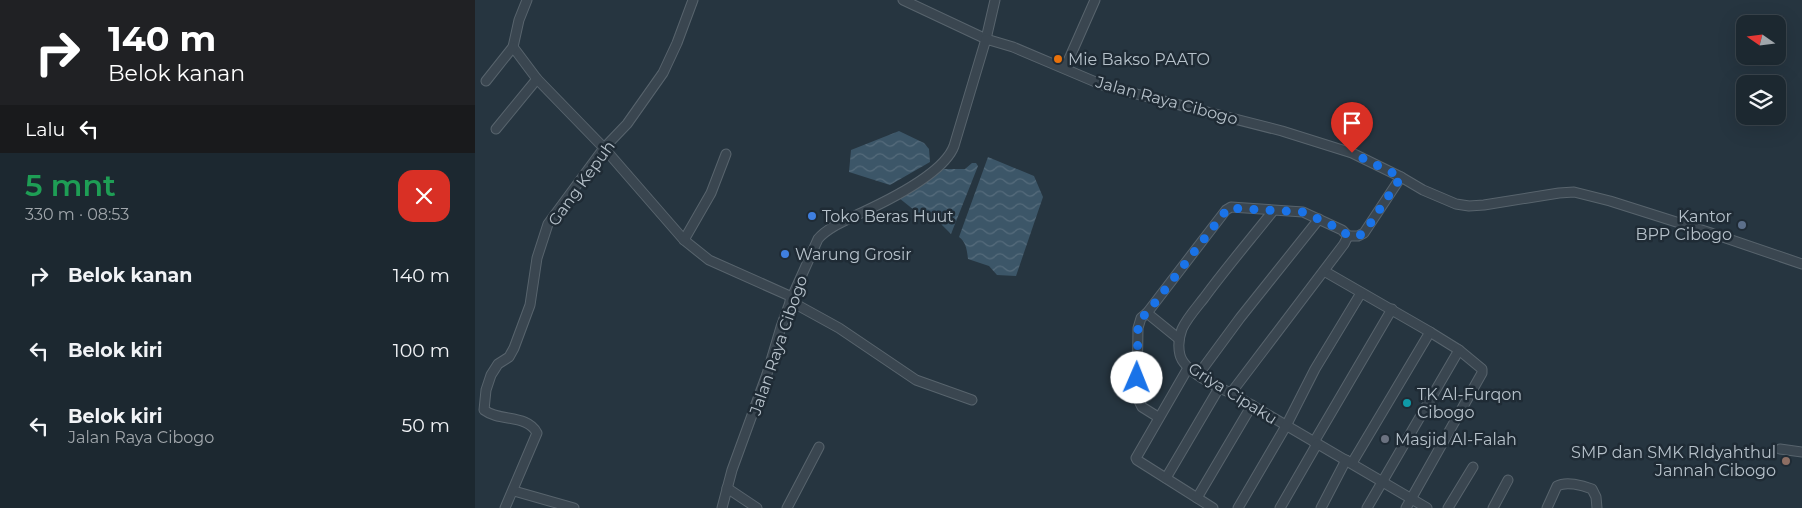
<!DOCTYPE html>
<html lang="id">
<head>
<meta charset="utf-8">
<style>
	:root { --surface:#1c2830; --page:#253038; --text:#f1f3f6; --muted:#a0a6ab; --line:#3a444c }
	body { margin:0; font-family:Montserrat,sans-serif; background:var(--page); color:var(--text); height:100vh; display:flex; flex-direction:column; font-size:19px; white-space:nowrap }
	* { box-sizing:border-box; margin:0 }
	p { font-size:16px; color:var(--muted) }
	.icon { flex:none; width:28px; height:28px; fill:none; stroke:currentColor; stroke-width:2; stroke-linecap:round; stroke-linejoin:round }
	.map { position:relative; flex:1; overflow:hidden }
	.side { display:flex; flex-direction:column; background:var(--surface); width:475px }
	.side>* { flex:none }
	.banner { background:#202124; color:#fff; overflow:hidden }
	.needle { width:32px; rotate:284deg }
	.controls { position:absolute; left:1261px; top:15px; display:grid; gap:10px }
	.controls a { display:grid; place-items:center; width:50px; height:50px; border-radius:10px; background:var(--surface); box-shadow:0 5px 20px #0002,0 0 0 1px var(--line); font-size:25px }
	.pin { position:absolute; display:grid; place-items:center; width:42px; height:42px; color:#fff; margin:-51px -21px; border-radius:50% 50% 50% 0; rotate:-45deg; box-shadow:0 0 5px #0007 }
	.pin .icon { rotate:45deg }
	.me { position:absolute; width:55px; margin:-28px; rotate:1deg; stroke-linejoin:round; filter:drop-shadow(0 0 4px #0008) }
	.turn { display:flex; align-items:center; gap:18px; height:105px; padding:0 25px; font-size:22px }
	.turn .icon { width:65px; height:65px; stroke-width:2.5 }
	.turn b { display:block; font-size:35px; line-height:42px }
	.then { display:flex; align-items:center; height:48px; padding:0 25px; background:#0003; gap:10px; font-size:19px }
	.round { display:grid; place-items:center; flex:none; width:52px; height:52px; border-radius:15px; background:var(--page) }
	.overview { display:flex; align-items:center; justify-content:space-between; height:85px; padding:0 25px }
	h1 { font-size:30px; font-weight:600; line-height:38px; color:#1e9e55 }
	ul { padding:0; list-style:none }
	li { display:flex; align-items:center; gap:15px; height:75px; padding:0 25px }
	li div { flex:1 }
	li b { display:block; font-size:19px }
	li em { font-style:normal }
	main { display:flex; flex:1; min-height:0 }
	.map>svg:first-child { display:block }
	.water { fill:url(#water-waves) }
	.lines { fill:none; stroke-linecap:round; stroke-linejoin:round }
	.minor-casing { stroke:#58646d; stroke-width:11 }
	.minor { stroke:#3a4650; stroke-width:9 }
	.route { stroke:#1a73e8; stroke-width:9; stroke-dasharray:0 16.2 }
	.food-dot { fill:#e8710a; stroke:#1f2b35; stroke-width:2 }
	.shop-dot { fill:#3f7fe0; stroke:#1f2b35; stroke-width:2 }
	.service-dot { fill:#5c6f8a; stroke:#1f2b35; stroke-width:2 }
	.culture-dot { fill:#0f9aa8; stroke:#1f2b35; stroke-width:2 }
	.worship-dot { fill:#6b7280; stroke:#1f2b35; stroke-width:2 }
	.education-dot { fill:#8d6e63; stroke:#1f2b35; stroke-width:2 }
	.labels { text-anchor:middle; stroke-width:5; stroke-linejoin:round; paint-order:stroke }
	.poi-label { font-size:16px; fill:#b6c1ca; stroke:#1f2b35; text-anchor:start }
	.street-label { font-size:16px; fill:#b6c1ca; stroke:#1f2b35 }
</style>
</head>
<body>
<main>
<section class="side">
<div class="banner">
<div class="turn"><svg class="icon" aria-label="right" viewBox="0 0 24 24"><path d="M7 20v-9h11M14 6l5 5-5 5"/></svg><div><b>140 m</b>Belok kanan</div></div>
<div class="then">Lalu<svg class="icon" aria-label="left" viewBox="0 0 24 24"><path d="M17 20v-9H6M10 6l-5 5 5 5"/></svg></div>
</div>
<div class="overview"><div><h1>5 mnt</h1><p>330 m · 08:53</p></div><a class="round" style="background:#d93025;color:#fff"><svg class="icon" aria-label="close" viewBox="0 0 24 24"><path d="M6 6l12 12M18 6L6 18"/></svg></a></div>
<ul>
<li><svg class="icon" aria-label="right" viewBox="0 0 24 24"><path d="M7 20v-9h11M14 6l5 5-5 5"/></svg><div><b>Belok kanan</b></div><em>140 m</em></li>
<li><svg class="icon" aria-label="left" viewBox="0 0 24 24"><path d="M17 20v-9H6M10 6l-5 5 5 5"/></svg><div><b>Belok kiri</b></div><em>100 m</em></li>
<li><svg class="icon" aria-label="left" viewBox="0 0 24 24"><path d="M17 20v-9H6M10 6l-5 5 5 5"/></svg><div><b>Belok kiri</b><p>Jalan Raya Cibogo</p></div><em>50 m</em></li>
</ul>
</section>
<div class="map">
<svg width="1327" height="508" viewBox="0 0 1327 508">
	<defs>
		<pattern id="water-waves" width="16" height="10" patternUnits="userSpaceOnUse" patternTransform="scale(1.25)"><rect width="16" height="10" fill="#3c5668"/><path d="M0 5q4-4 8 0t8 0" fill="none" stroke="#566c7c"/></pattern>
	</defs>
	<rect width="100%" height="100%" fill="#263540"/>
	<!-- water -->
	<g class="water">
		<polygon points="424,131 449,143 454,149 455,162 415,185 374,172 376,150"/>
		<path d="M513 157 559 176 568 197 541 276 522 275 514 266 493 259C492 250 491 242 484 237Z"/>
		<polygon points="497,163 501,163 503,166 476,234 464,222 454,222 424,198 466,169 490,169"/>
	</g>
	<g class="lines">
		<!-- minor casing -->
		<g class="minor-casing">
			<g id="minor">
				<polyline points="52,0 44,20 38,47 62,79 129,148 209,240 234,260 317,297"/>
				<polyline points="428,0 511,39 520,0"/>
				<polyline points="590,68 620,0"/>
				<polyline points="11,81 38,47"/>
				<polyline points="21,129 62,79"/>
				<path d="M798 211C775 240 751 268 729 298 722 307 712 318 707 329 704 337 703 347 705 355 709 371 741 387 756 393L952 508"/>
				<polyline points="873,236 883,236 889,233 926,177"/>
				<polyline points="209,240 236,193 251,154"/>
				<polyline points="849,271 955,332 877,463"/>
				<polyline points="315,301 364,328 441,380 497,400"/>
				<polyline points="672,313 704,339"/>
				<polyline points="713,368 661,458 662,460 738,508"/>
				<polyline points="723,375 765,318 844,219"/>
				<polyline points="683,417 667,407 662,397 663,328 666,318 672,313 751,210 756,207 828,212 867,230 873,236 869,244 756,393"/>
				<polyline points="839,442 917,309"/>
				<polyline points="1305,449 1327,452"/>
				<polyline points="691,478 744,388"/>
				<polyline points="252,488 282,508"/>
				<polyline points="39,491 99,508"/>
				<polyline points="722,498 777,405"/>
				<path d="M30 508 62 433C52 414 25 422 9 410L11 390 16 375 23 364 34 357 39 348 55 305 62 258 73 224 129 148 152 124 188 73 202 43 218 0"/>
				<path d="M247 508 257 470 292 374 306 327 317 297 343 239C353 227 372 220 386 213 412 201 469 173 479 146L511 39 538 47 630 86 807 131 877 153 926 177 948 190 981 204 994 206 1009 205 1084 193 1099 192 1135 201 1236 233 1327 264"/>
				<polyline points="312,508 344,447"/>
				<polyline points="763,508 811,426 840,369 886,293"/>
				<polyline points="805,508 842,444"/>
				<polyline points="846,508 871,460"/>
				<polyline points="892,508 984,350 955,332"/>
				<polyline points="931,508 1007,373 1007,369 984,350"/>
				<polyline points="973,508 998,467"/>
				<polyline points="1018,508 1033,480"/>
				<path d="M1072 508 1082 486C1091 481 1107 485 1117 489L1121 497 1122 508"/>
			</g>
		</g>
		<!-- minor -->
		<use href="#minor" class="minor"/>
	</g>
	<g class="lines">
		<!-- route -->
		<polyline class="route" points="662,378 663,328 666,318 672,313 753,208 828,212 867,230 873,236 883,236 889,233 926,177 877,153"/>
	</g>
	<!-- markers -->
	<circle class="food-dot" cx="583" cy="59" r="5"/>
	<g class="shop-dot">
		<circle cx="337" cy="216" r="5"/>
		<circle cx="310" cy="254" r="5"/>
	</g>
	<circle class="service-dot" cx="1267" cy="225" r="5"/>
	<circle class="culture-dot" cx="932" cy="403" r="5"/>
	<circle class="worship-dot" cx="910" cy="439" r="5"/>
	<circle class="education-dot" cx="1311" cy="461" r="5"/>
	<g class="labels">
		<!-- poi labels -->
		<g class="poi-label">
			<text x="593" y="65">Mie Bakso PAATO</text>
			<text x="347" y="222">Toko Beras Huut</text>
			<text x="1257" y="222" text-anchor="end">Kantor<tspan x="1257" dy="18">BPP Cibogo</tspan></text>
			<text x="320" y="260">Warung Grosir</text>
			<text x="942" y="400">TK Al-Furqon<tspan x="942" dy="18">Cibogo</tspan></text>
			<text x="920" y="445">Masjid Al-Falah</text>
			<text x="1301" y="458" text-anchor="end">SMP dan SMK RIdyahthul<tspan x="1301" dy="18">Jannah Cibogo</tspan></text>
		</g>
		<!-- street labels -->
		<g class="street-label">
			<text transform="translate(692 100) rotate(15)" y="6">Jalan Raya Cibogo</text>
			<text transform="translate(106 183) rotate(-54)" y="6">Gang Kepuh</text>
			<text transform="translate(303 345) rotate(-71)" y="6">Jalan Raya Cibogo</text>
			<text transform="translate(758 393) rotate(32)" y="6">Griya Cipaku</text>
		</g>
	</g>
</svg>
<div class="controls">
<a><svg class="needle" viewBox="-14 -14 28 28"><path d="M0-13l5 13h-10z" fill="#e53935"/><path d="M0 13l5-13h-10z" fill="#a0a6ab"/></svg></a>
<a><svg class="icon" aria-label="layers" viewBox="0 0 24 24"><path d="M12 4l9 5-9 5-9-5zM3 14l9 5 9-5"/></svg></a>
</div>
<div class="pin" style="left:877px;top:153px;background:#d93025"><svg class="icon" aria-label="arrive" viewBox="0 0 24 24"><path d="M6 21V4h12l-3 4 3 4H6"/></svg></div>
<svg class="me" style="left:662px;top:378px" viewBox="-20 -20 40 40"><circle r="19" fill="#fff"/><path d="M0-13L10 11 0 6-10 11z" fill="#1a73e8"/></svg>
</div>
</main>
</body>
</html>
